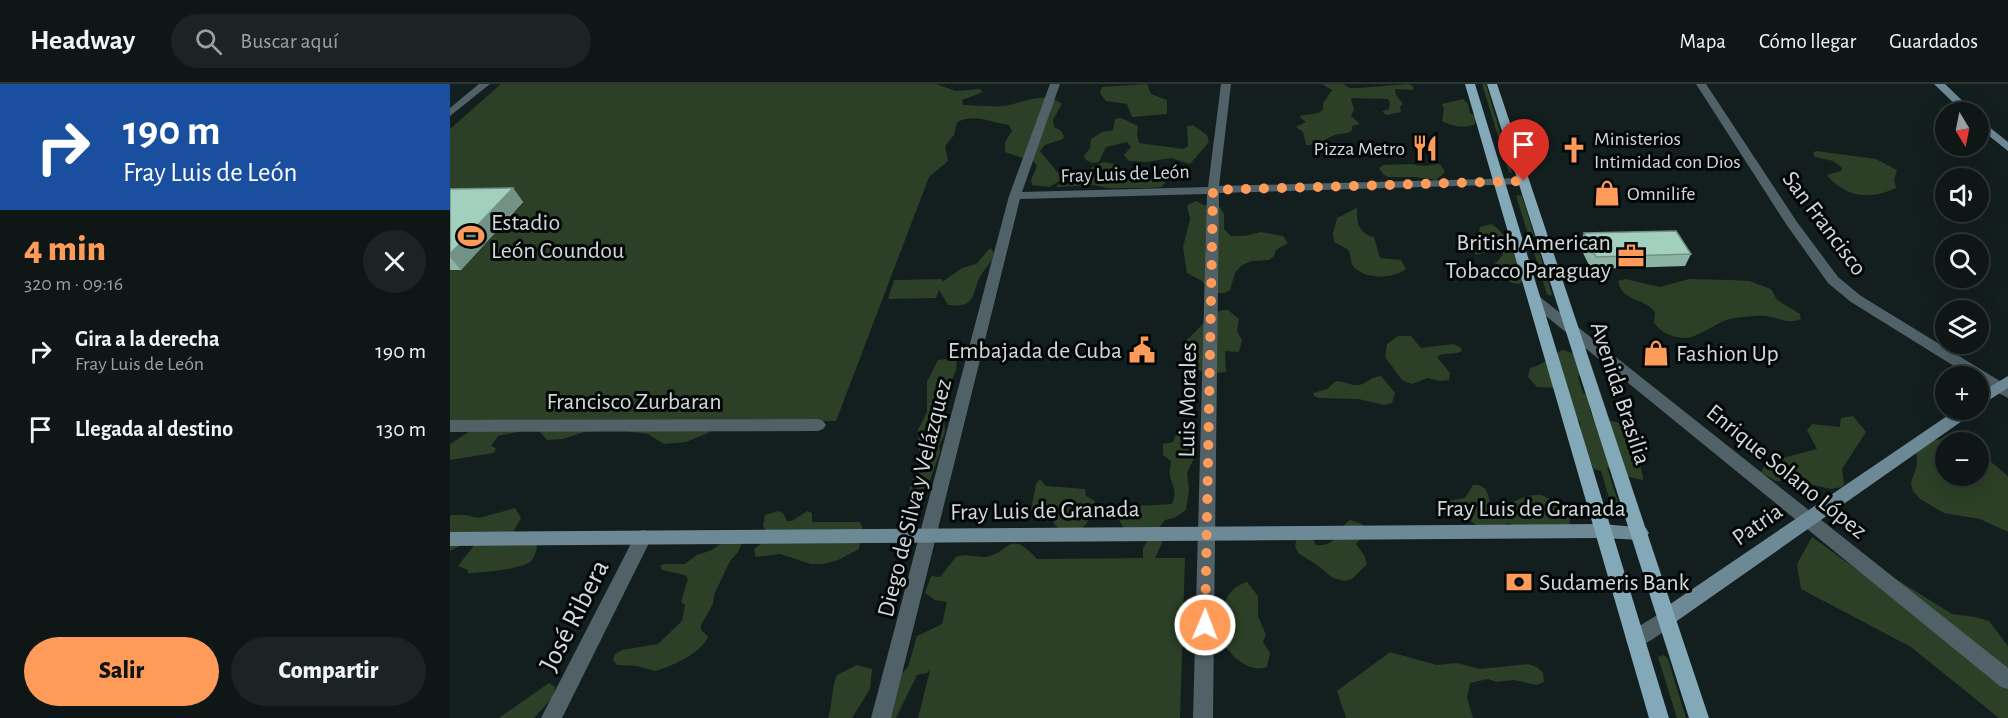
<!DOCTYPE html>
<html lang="es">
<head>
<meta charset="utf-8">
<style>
	:root { --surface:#0e1616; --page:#1c2323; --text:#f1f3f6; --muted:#9b9fa1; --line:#2e3535; --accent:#fe9b59 }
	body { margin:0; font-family:"Alegreya Sans",sans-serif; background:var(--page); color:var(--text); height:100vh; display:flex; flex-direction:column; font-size:22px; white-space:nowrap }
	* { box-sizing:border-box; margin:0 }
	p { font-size:20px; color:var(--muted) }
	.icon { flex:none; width:33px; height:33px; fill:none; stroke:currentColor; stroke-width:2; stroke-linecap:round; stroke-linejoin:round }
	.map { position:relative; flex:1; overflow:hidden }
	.panel { display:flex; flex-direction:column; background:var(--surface); width:450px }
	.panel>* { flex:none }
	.top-card { background:#1a4fa0; color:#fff; overflow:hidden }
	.needle { width:39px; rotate:170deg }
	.controls { position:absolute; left:1485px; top:18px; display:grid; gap:12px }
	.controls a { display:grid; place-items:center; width:54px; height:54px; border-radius:50%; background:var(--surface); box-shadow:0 6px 24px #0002,0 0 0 2px var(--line); font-size:30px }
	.pin { position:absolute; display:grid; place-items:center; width:51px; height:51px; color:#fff; margin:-62px -26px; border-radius:50% 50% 50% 0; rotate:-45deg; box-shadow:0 0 6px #0007 }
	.pin .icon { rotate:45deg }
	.me { position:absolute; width:66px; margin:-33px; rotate:1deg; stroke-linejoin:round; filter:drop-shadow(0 0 4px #0008) }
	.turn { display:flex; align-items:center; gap:21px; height:126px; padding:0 24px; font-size:27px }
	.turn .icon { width:78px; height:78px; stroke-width:2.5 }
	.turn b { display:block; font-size:42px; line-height:51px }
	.round { display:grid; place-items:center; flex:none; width:63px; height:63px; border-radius:32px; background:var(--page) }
	.overview { display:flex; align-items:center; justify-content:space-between; height:102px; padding:0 24px }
	h1 { font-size:36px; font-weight:800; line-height:45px; color:var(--accent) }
	.button { display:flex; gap:12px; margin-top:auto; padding:12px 24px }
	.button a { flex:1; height:69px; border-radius:36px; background:var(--accent); color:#111; font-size:24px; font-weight:800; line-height:69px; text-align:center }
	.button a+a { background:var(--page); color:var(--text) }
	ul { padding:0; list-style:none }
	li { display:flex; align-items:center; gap:18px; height:78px; padding:0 24px }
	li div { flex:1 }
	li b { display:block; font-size:22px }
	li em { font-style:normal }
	header { display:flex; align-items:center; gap:36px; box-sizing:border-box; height:84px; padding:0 30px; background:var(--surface); border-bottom:2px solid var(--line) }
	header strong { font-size:28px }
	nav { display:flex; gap:33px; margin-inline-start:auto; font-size:21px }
	.search { width:420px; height:54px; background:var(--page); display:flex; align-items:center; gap:15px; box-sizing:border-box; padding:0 21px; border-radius:33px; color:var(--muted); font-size:22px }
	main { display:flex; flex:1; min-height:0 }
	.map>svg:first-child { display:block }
	.green { fill:#2b4026 }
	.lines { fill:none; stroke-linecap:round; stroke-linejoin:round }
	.street { fill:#506168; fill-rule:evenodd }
	.secondary { fill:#6d8995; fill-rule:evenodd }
	.primary { fill:#83a8b7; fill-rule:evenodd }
	.wall { fill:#8cb3a3 }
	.shaded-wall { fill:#729285 }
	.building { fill:#a3d0be; stroke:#729285; stroke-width:1.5 }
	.route { stroke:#fe9b59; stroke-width:10; stroke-dasharray:0 18 }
	.labels { text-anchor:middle; stroke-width:6; stroke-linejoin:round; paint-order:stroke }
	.far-poi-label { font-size:20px; fill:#d1d9d9; stroke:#040707; text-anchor:start }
	.far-street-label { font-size:20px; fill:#d1d9d9; stroke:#040707 }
	.poi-label { font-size:24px; fill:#d1d9d9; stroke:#040707; text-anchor:start }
	.street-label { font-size:24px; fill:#d1d9d9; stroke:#040707 }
	.near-street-label { font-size:28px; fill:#d1d9d9; stroke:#040707 }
</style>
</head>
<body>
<header>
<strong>Headway</strong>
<div class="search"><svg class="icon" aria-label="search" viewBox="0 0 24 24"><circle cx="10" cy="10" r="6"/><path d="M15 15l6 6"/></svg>Buscar aquí</div>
<nav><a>Mapa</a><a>Cómo llegar</a><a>Guardados</a></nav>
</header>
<main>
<section class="panel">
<div class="top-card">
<div class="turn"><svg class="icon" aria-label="right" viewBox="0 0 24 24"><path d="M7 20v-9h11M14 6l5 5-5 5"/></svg><div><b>190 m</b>Fray Luis de León</div></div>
</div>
<div class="overview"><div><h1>4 min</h1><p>320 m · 09:16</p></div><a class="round"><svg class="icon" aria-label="close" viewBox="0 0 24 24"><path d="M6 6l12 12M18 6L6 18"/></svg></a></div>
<ul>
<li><svg class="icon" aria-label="right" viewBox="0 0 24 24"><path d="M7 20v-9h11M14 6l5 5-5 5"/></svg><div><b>Gira a la derecha</b><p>Fray Luis de León</p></div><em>190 m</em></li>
<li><svg class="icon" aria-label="arrive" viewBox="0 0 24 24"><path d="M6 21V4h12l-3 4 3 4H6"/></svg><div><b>Llegada al destino</b></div><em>130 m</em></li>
</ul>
<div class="button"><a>Salir</a><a>Compartir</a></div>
</section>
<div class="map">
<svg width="1558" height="634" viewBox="0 0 1558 634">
	<rect width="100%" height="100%" fill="#131e1e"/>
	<!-- green -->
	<g class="green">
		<path d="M51 0H486L506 7 529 5 532 7 531 9 512 16 513 21C526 21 538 23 552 22 573 20 592 6 612 20L603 36 604 43 610 46 614 52 613 55 595 61 590 67 613 95 599 103 582 101 581 96 587 82 582 75H575L555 68V58L562 47 559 41C540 39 527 29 507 38L504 51 495 62 498 77 479 93 386 337H268L258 349 236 358 214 360 198 350 167 346 134 348 113 355 97 356 88 346 81 345 48 352 41 362 46 364 44 369 0 376V360L23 345 0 337V45Z"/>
		<polygon points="697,0 701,10 717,16 717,30 682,33 677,20 656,17 650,9 652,3"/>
		<path d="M872 0H893L900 4H909L958 0 963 2V6L945 5 946 11 953 20 950 23 951 28 936 31 932 27 939 25 940 19 938 15 902 14 901 16 904 25 901 32 910 40 902 42V46C897 51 895 49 889 50 875 53 873 61 856 61L853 48 846 43 856 38 849 32 868 29 873 26V19L882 6Z"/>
		<polygon points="1032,0 1036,0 1062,89 1059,88"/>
		<path d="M1013 15 1018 20 1020 29 1025 32V40C1016 45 1001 42 992 37L994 25 992 20Z"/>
		<polygon points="671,34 688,42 687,51 689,59 733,65 738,62 737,42 743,41 757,51 759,58 740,80 721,74 697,78 679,77 674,71 681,63 677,58 656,63 649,78 642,79 636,76 634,72 640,64 641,55 652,48 663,46 665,35"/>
		<path d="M1366 67 1426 75 1447 86 1444 96 1446 104C1421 116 1395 114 1377 91L1391 87 1392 84 1383 77 1365 73 1363 69Z"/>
		<path d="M654 78 664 80 668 90 715 94 716 98 711 103 699 104H658L644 101 606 103C617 91 633 102 642 83Z"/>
		<polygon points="960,80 973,82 990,80 995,88 986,96 965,93 938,93 933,90 929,84 933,81"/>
		<polygon points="1069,111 1072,112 1102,210 1100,212 1097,210 1066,112"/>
		<polygon points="746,117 754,121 770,123 774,130 774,145 781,152 794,152 811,148 833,152 838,159 826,166 824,172 819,176 802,177 792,181 785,189 780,206 775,209 761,209 752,197 737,189 733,163 740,135 737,121"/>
		<path d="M907 124C907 139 908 149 924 153L930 174 951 176 956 185C944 194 919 196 906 185 898 179 903 170 897 165 893 162 887 160 884 158L883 149 887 134Z"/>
		<path d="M1041 140C1058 148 1068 179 1074 196L1069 200 1062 199 1054 192 1042 190 1039 186 1053 171 1052 167 1048 164 1027 171 1019 165V159L1028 153 1030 143Z"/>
		<path d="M540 164 543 167C544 178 539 179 533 188 520 204 531 225 498 221L489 206 486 214 438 215 444 196 492 195V198L512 184 526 180Z"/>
		<path d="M1175 195 1210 203 1239 195 1281 196 1299 197 1321 205 1327 216 1350 230 1351 235C1335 242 1322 229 1305 232 1296 233 1282 233 1274 237 1264 241 1245 254 1236 254 1223 254 1212 249 1204 239L1205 228C1195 214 1172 218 1168 197Z"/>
		<path d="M773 226H778L789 235 787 247 792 256 789 268 775 267 776 288C753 291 735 286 733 260L764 229Z"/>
		<path d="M948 252H961L971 264 1003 260 1010 263 1012 267C1004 272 994 267 987 273L1000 289 999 296 989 297 978 294 962 300 952 296 935 273 937 260Z"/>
		<path d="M1112 266C1127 269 1128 275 1131 289L1128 293 1133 309 1138 312 1140 327 1143 334C1152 338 1163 335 1171 340 1173 341 1177 344 1179 346 1182 350 1194 392 1193 396L1175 392 1157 383 1171 427 1169 429 1163 427 1151 387 1144 385C1135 373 1131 353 1130 338L1115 324 1108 304 1087 303 1078 293 1080 284C1093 281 1100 273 1112 266Z"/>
		<polygon points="507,274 506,287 493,314 495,349 489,362 490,368 480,396 470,410 458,410 469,377 468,346 477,328 477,298 488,276"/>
		<path d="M931 292 945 309 942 319 934 321 908 315 868 314 864 312 863 309 877 305 886 297C894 297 899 301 907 301 916 301 919 293 931 292Z"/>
		<polygon points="1403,332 1416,348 1392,385 1394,400 1392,403 1381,405 1346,397 1325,397 1311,388 1317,378 1367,365 1357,346 1362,340 1390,343 1391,334"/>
		<path d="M741 346 748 353 740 363 744 374 737 389 739 406 736 426 724 434 715 436 708 445 675 446 667 432 669 423 722 420C728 406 722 403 720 391 719 386 721 382 721 377L713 371V360L723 358 727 348Z"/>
		<polygon points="1491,355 1506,358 1496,358 1496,392 1528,392 1529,368 1558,392 1558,448 1530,435 1494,429 1470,415 1463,407 1461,399 1467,381 1466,360"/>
		<polygon points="590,395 596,402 635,405 636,412 645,417 639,436 632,445 613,448 605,441 599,430 587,431 581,426 586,400"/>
		<path d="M1023 401H1029L1036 405 1041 421 1051 427C1057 419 1076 411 1086 411 1092 410 1095 413 1100 415 1114 421 1123 427 1119 443L1069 447 1059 439 1042 445H1034L1013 433 993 428 989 423 990 418 1015 414Z"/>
		<path d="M65 424 71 434 63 448 87 458C87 464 86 472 81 477 73 485 31 489 18 489V486L8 482 26 459 22 456 0 467V431H15L29 434Z"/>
		<polygon points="328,427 333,429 337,437 342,437 357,427 362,429 362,438 410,438 414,447 411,453 409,465 388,476 374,480 361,480 330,470 306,473 304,465 319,453 313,442 315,431"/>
		<path d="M900 436 912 440C914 446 911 456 906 460L914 471 917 480 902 495 895 497 883 494 867 481 848 469 845 462 847 452 861 451 866 461C878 463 890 454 893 442Z"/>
		<path d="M295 452 288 468 280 477 264 511 263 520 251 541V546L258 552C253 569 220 583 205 587L187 582 167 581 163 576 165 570 172 566 208 560 232 537 235 521 231 518 238 495 235 491 212 486 210 482 214 480H235L247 471 262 466 280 453Z"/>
		<polygon points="1362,453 1409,487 1446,495 1502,530 1525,533 1539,537 1558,562 1558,634 1549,634 1461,563 1351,505 1347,480"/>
		<path d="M699 454H712V459L705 474H735L730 634H468L480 586 477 589 467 591 446 634H434L449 592 458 583 467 552 492 540 497 518 485 516 475 509 481 492 490 493 506 473C516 469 524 473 535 473 560 470 558 443 587 475L693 474V464Z"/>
		<path d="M797 498 808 512V532L816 551 813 558 820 569 817 583C798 590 778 570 770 553 770 531 772 505 797 498Z"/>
		<polygon points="940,568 987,581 1007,579 1030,585 1078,580 1087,583 1093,589 1094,598 1087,601 1064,596 1047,598 1038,595 1020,599 1017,614 1023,634 896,634 887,607"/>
		<polygon points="1214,571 1218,575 1236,634 1227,634 1208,573"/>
		<path d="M407 581 422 585 420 605 402 634H378C383 619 381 605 387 591Z"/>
		<polygon points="99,599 105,603 103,613 84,634 49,634"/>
	</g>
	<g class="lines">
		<!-- street -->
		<g class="street">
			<polygon points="29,0 40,0 0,32 0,24"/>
			<polygon points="600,0 610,0 572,108 758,103 771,0 781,0 769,102 1074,94 1080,97 1074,100 769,109 763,634 743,634 757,110 570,115 441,634 421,634 559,112"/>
			<polygon points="1246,0 1256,0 1347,138 1388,193 1411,212 1558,302 1558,314 1528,298 1528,292 1520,292 1401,218 1378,199 1336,140"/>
			<polygon points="1085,212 1090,213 1558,584 1558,605 1551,603 1080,219 1078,216"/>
			<polygon points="368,335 373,337 376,341 373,345 368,347 0,348 0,336"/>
			<polygon points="193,446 199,448 202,453 112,634 91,634 187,448"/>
			<path d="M1217 525 1224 527 1226 533C1220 546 1198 559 1185 564L1178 561 1176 555 1178 549Z"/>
		</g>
		<!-- secondary -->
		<g class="secondary">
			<polygon points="1484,0 1495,0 1524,28 1513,28"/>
			<polygon points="1528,34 1558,58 1558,67 1528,43"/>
			<polygon points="1558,292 1558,304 1528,323 1528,310"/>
			<polygon points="1506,326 1525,326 1522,330 1224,539 1217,541 1210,539 1208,533 1210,527"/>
			<polygon points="1153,440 1196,444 1199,449 1196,454 1190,456 1153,454 0,462 0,448"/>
		</g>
		<!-- primary -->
		<g class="primary">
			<polygon points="1015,0 1025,0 1219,634 1199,634"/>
			<polygon points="1037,0 1047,0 1259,634 1239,634"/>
		</g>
	</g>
	<!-- wall -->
	<g class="wall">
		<polygon points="63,104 73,118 11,186 0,186 0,105"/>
		<polygon points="1134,149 1241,170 1235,182 1141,185 1129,161"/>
	</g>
	<!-- shaded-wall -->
	<polygon class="shaded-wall" points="63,104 73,118 11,186 0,173 0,170"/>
	<!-- building -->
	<g class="building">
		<polygon points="63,104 0,170 0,105"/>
		<polygon points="1226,147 1241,170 1146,173 1134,149"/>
	</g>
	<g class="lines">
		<!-- route -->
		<polyline class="route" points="755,541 763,106 1074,97"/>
	</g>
	<!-- icons -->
	<defs>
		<g id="restaurant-bare" transform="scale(2.07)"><path d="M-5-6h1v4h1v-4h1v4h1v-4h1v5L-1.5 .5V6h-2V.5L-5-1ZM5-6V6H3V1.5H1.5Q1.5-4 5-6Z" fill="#fe9b59" stroke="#040707" stroke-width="2.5" paint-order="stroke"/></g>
		<g id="church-bare" transform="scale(2.07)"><path d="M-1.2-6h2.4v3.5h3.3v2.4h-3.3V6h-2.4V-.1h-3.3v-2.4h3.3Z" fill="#fe9b59" stroke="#040707" stroke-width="2.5" paint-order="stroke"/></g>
		<g id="shop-bare" transform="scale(2.07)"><path d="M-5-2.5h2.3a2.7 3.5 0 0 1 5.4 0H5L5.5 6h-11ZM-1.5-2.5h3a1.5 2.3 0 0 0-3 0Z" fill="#fe9b59" stroke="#040707" stroke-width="2.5" paint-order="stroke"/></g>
		<g id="stadium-bare" transform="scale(2.07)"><path d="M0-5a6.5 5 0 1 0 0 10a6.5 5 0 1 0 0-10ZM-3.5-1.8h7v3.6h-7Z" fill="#fe9b59" stroke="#040707" stroke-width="2.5" paint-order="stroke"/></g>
		<g id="office-bare" transform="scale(2.07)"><path d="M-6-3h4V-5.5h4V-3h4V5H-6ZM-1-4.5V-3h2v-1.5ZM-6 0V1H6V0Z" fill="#fe9b59" stroke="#040707" stroke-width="2.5" paint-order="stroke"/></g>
		<g id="civic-bare" transform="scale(2.07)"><path d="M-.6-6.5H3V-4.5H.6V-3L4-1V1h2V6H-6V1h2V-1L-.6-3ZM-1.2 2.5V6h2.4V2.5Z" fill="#fe9b59" stroke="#040707" stroke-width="2.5" paint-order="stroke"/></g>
		<g id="bank-bare" transform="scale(2.07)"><path d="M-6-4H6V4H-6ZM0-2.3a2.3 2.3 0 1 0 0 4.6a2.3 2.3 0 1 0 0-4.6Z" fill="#fe9b59" stroke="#040707" stroke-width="2.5" paint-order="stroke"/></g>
	</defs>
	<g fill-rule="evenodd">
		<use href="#restaurant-bare" x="975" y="64"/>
		<use href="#church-bare" x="1124" y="66"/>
		<use href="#shop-bare" x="1157" y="109"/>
		<use href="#stadium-bare" x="21" y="152"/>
		<use href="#office-bare" x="1181" y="172"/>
		<use href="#civic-bare" x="692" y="266"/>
		<use href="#shop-bare" x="1206" y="269"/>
		<use href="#bank-bare" x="1069" y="498"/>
	</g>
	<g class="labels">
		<!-- far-poi labels -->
		<g class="far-poi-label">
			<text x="1144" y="61">Ministerios<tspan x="1144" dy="23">Intimidad con Dios</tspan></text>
			<text x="955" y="71" text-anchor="end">Pizza Metro</text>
			<text x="1177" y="116">Omnilife</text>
		</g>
		<!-- far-street labels -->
		<g class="far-street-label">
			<text transform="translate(675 89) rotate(-2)" y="7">Fray Luis de León</text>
		</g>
		<!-- poi labels -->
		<g class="poi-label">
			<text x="41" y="146">Estadio<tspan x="41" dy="28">León Coundou</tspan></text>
			<text x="1161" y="166" text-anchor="end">British American<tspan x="1161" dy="28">Tobacco Paraguay</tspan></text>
			<text x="672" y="274" text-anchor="end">Embajada de Cuba</text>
			<text x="1226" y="277">Fashion Up</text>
			<text x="1089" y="506">Sudameris Bank</text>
		</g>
		<!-- street labels -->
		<g class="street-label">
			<text transform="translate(1375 139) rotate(53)" y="8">San Francisco</text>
			<text transform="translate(1171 309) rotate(72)" y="8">Avenida Brasilia</text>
			<text transform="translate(737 316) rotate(-89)" y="8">Luis Morales</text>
			<text x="184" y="325">Francisco Zurbaran</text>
			<text transform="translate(1337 387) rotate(39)" y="8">Enrique Solano López</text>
			<text transform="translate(464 414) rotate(-76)" y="8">Diego de Silva y Velázquez</text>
			<text x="1081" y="432">Fray Luis de Granada</text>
			<text transform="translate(595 426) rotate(-1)" y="8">Fray Luis de Granada</text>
			<text transform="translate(1307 440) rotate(-35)" y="8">Patria</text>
		</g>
		<!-- near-street labels -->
		<g class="near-street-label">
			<text transform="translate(123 531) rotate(-63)" y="10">José Ribera</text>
		</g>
	</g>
</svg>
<div class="controls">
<a><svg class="needle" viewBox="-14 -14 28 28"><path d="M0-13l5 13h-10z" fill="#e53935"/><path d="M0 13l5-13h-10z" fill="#9b9fa1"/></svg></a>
<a><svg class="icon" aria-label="sound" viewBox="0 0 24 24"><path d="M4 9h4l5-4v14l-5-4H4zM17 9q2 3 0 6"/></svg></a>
<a><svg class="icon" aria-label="search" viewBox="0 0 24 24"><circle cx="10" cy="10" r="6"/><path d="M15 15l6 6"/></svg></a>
<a><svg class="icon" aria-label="layers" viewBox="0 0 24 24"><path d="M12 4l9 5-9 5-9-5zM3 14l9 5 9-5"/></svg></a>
<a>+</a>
<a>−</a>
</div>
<div class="pin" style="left:1074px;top:97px;background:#d93025"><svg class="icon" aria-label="arrive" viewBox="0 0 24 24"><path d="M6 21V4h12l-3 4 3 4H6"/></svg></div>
<svg class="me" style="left:755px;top:541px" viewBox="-20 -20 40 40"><circle r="17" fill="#fe9b59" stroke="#fff" stroke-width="3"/><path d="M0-11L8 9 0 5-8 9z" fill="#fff"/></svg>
</div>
</main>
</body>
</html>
